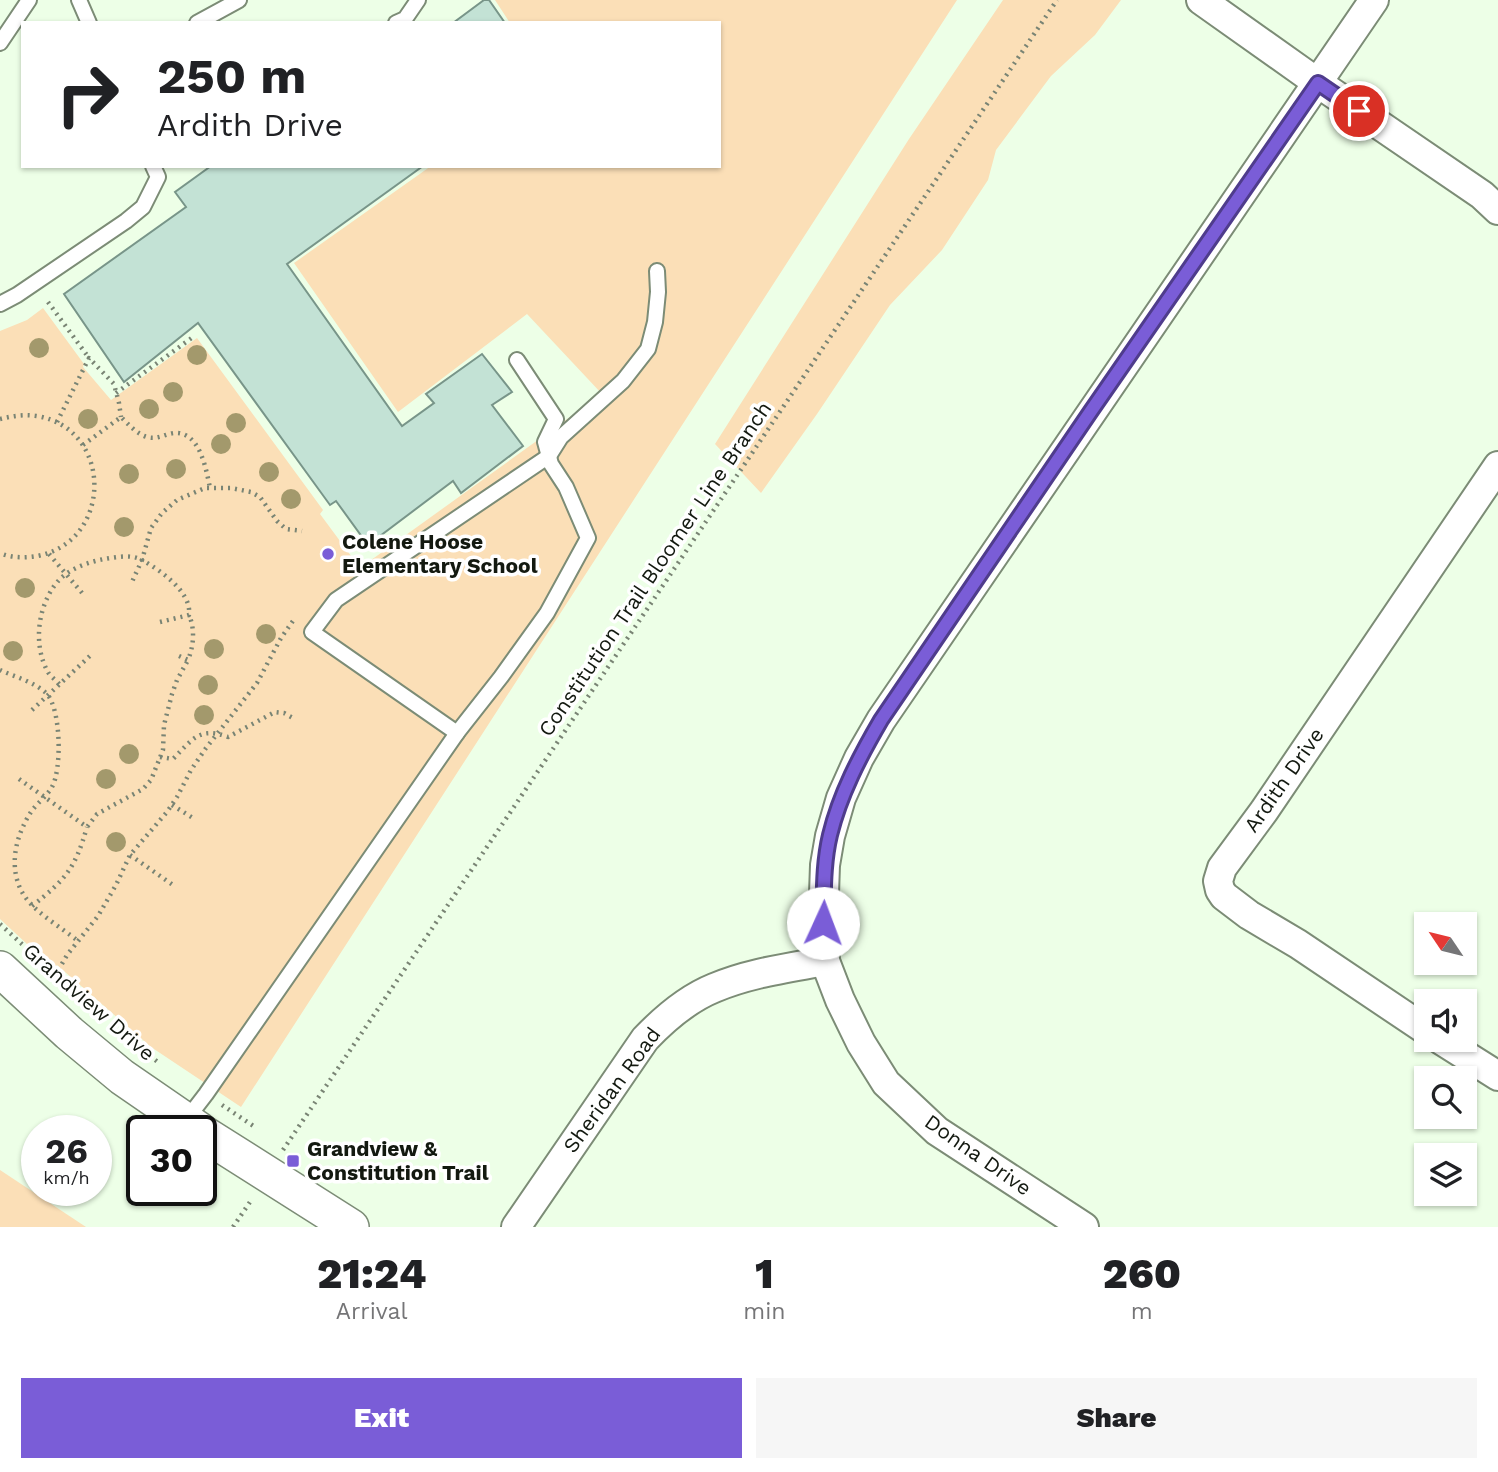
<!DOCTYPE html>
<html lang="en">
<head>
<meta charset="utf-8">
<style>
	:root { --surface:#fff; --page:#f6f6f6; --text:#202124; --muted:#757577; --accent:#7a5dd7 }
	body { margin:0; font-family:"Work Sans",sans-serif; background:var(--page); color:var(--text); height:100vh; display:flex; flex-direction:column; font-size:26px; white-space:nowrap }
	* { box-sizing:border-box; margin:0 }
	p { font-size:23px; color:var(--muted) }
	.icon { flex:none; width:38px; height:38px; fill:none; stroke:currentColor; stroke-width:2; stroke-linecap:round; stroke-linejoin:round }
	.map { position:relative; height:1227px; overflow:hidden }
	.details { display:flex; flex-direction:column; background:var(--surface); flex:1 }
	.details>* { flex:none }
	.banner { position:absolute; left:21px; top:21px; width:700px; height:147px; border-radius:0px; box-shadow:0 2px 5px #0004; background:#fff; color:var(--text); overflow:hidden }
	.needle { width:46px; rotate:305deg }
	.tools { position:absolute; left:1414px; top:912px; display:grid; gap:14px }
	.tools a { display:grid; place-items:center; width:63px; height:63px; border-radius:0px; background:var(--surface); box-shadow:0 2px 5px #0004; font-size:35px }
	.speed { position:absolute; left:21px; top:1115px; display:flex; gap:14px; font-size:35px; font-weight:700; text-align:center }
	.speed>* { display:grid; place-content:center; width:91px; height:91px; border-radius:50%; background:var(--surface); box-shadow:0 2px 5px #0004; line-height:1 }
	.speed small { font-size:18px; font-weight:400 }
	.speed .limit { border:4px solid #111; border-radius:10px; background:#fff; color:#111 }
	.pin { position:absolute; display:grid; place-items:center; width:60px; height:60px; color:#fff; margin:-30px; border:4px solid #fff; border-radius:50%; box-shadow:0 2px 7px #0007 }
	.me { position:absolute; width:77px; margin:-38px; rotate:2deg; stroke-linejoin:round; filter:drop-shadow(0 0 5px #0008) }
	.turn { display:flex; align-items:center; gap:24px; height:147px; padding:0 21px; font-size:32px }
	.turn .icon { width:91px; height:91px; stroke-width:2.5 }
	.turn b { display:block; font-size:49px; line-height:60px }
	.eta { display:flex; justify-content:space-evenly; align-items:center; height:119px; text-align:center }
	.eta b { font-size:42px; font-weight:800; line-height:49px }
	.button { display:flex; gap:14px; margin-top:auto; padding:14px 21px }
	.button a { flex:1; height:80px; border-radius:0px; background:var(--accent); color:#fff; font-size:28px; font-weight:800; line-height:80px; text-align:center }
	.button a+a { background:var(--page); color:var(--text) }
	.map>svg:first-child { display:block }
	.green { fill:#fbdfb7 }
	.building { fill:#c3e2d5; stroke:#789589; stroke-width:2 }
	.lines { fill:none; stroke-linecap:round; stroke-linejoin:round }
	.service-casing { stroke:#7c8c76; stroke-width:18 }
	.minor-casing { stroke:#7c8c76; stroke-width:32 }
	.tertiary-casing { stroke:#7c8c76; stroke-width:38 }
	.path { stroke:#798474; stroke-width:4.5; stroke-dasharray:2 5; stroke-linecap:butt }
	.service { stroke:#fff; stroke-width:14 }
	.minor { stroke:#fff; stroke-width:28 }
	.tertiary { stroke:#fff; stroke-width:35 }
	.tree { fill:#a3996c }
	.route-casing { stroke:#4f3c8c; stroke-width:18 }
	.route { stroke:#7a5dd7; stroke-width:12 }
	.poi-dot { fill:#7a5dd7; stroke:#fff; stroke-width:2.5 }
	.labels { text-anchor:middle; stroke-width:7; stroke-linejoin:round; paint-order:stroke }
	.poi-label { font-size:21px; font-weight:bold; fill:#131910; stroke:#fff; text-anchor:start }
	.street-label { font-size:21px; fill:#131910; stroke:#fff }
</style>
</head>
<body>
<div class="map">
<svg width="1498" height="1227" viewBox="0 0 1498 1227">
	<rect width="100%" height="100%" fill="#edffe7"/>
	<!-- green -->
	<g class="green">
		<polygon points="495,0 957,0 241,1107 151,1047 57,965 54,969 0,919 0,331 27,320 43,308 84,364 83,367 111,400 197,338 323,510 320,514 360,568 602,394 527,314 398,412 294,263 431,166 719,166 719,23 510,23"/>
		<polygon points="1003,0 1121,0 1095,35 1051,76 996,150 988,180 942,250 890,305 817,414 761,493 715,444 909,139"/>
		<polygon points="0,1170 86,1227 0,1227"/>
	</g>
	<!-- building -->
	<g class="building">
		<polygon points="484,0 489,0 505,23 453,23"/>
		<polygon points="211,166 423,166 287,264 402,426 434,403 426,394 482,354 512,392 492,405 523,446 461,493 453,481 368,545 336,501 330,505 198,323 124,382 64,294 186,207 175,192"/>
	</g>
	<g class="lines">
		<!-- service casing -->
		<g class="service-casing">
			<g id="service">
				<polyline points="79,0 89,23"/>
				<polyline points="197,23 239,0"/>
				<polyline points="396,23 405,19 418,0"/>
				<polyline points="0,43 29,0"/>
				<polyline points="0,304 17,295 126,221 143,207 158,177 153,166"/>
				<polyline points="457,733 312,632 336,600 549,456 561,437 623,381 648,349 655,322 658,292 657,271"/>
				<polyline points="186,1120 206,1094 457,733 501,677 547,613 588,538 566,487 551,464 545,442 556,419 517,360"/>
			</g>
		</g>
		<!-- minor casing -->
		<g class="minor-casing">
			<g id="minor">
				<polyline points="1201,0 1318,83 1482,195 1498,210"/>
				<polyline points="1426,1030 1298,944 1249,915 1224,896 1220,890 1218,881 1222,868 1264,811 1498,466"/>
				<polyline points="1441,1040 1498,1076"/>
				<path d="M516 1227 645 1039C665 1018 687 999 714 988 749 973 788 968 825 961"/>
				<polyline points="1084,1227 937,1131 886,1083 861,1043 840,1000 825,961 823,923 825,865 830,836 841,798 859,758 881,720 1374,0"/>
			</g>
		</g>
		<!-- tertiary casing -->
		<g class="tertiary-casing">
			<g id="tertiary">
				<polyline points="0,969 69,1033 122,1077 199,1130"/>
				<polyline points="201,1132 351,1227"/>
			</g>
		</g>
		<!-- path -->
		<g class="path">
			<polyline points="48,302 89,358"/>
			<polyline points="116,393 193,337"/>
			<path d="M0 419C12 416 24 414 37 416 114 429 113 542 37 556 25 558 11 558 0 553"/>
			<polyline points="57,422 89,358 114,384 119,403 121,417"/>
			<path d="M83 445 121 417C129 425 137 434 147 437 157 440 165 434 174 433 200 431 206 469 210 488"/>
			<polyline points="49,554 83,594"/>
			<path d="M160 622 189 615C192 592 160 570 142 560L151 528 162 513 177 500 205 488H231L251 492 260 497 277 521 286 529 302 531"/>
			<path d="M179 656 188 660C194 645 195 629 189 615"/>
			<path d="M0 670C15 677 35 682 47 694 61 710 62 769 52 787 47 796 37 803 31 812 16 835 8 866 22 892 32 911 61 927 78 941"/>
			<path d="M59 684C56 680 50 676 48 672 32 644 38 602 60 579 71 568 89 562 104 559 117 557 131 554 142 560L131 584"/>
			<polyline points="32,710 92,654"/>
			<path d="M160 757 173 759C192 740 199 726 228 737L275 712 284 713 293 718"/>
			<polyline points="19,779 87,827 97,814 143,789 151,780 163,750 164,725 172,694 177,680 188,660"/>
			<polyline points="172,805 193,818"/>
			<polyline points="130,855 173,885"/>
			<path d="M32 906C66 879 75 869 87 827"/>
			<polyline points="0,924 24,946"/>
			<polyline points="55,976 67,955 98,916 116,885 130,855 167,812 177,797 191,770 206,748 257,683 281,638 295,618"/>
			<polyline points="133,1043 159,1063"/>
			<polyline points="222,1105 255,1127"/>
			<polyline points="283,1150 1057,0"/>
			<polyline points="233,1227 252,1199"/>
		</g>
		<!-- service -->
		<use href="#service" class="service"/>
		<!-- minor -->
		<use href="#minor" class="minor"/>
		<!-- tertiary -->
		<use href="#tertiary" class="tertiary"/>
	</g>
	<!-- trees -->
	<g class="tree">
		<circle cx="39" cy="348" r="10"/>
		<circle cx="197" cy="355" r="10"/>
		<circle cx="173" cy="392" r="10"/>
		<circle cx="149" cy="409" r="10"/>
		<circle cx="88" cy="419" r="10"/>
		<circle cx="236" cy="423" r="10"/>
		<circle cx="221" cy="444" r="10"/>
		<circle cx="176" cy="469" r="10"/>
		<circle cx="269" cy="472" r="10"/>
		<circle cx="129" cy="474" r="10"/>
		<circle cx="291" cy="499" r="10"/>
		<circle cx="124" cy="527" r="10"/>
		<circle cx="25" cy="588" r="10"/>
		<circle cx="266" cy="634" r="10"/>
		<circle cx="214" cy="649" r="10"/>
		<circle cx="13" cy="651" r="10"/>
		<circle cx="208" cy="685" r="10"/>
		<circle cx="204" cy="715" r="10"/>
		<circle cx="129" cy="754" r="10"/>
		<circle cx="106" cy="779" r="10"/>
		<circle cx="116" cy="842" r="10"/>
	</g>
	<g class="lines">
		<!-- route casing -->
		<g class="route-casing">
			<path id="route" d="M823 923C824 894 823 864 830 835 840 794 860 756 881 720L1091 411 1318 83 1359 111"/>
		</g>
		<!-- route -->
		<use href="#route" class="route"/>
	</g>
	<!-- markers -->
	<g class="poi-dot">
		<circle cx="328" cy="554" r="7"/>
		<rect x="286" y="1154" width="14" height="14" rx="3.5"/>
	</g>
	<g class="labels">
		<!-- poi labels -->
		<g class="poi-label">
			<text x="342" y="549">Colene Hoose<tspan x="342" dy="24">Elementary School</tspan></text>
			<text x="307" y="1156">Grandview &amp;<tspan x="307" dy="24">Constitution Trail</tspan></text>
		</g>
		<!-- street labels -->
		<g class="street-label">
			<text transform="translate(655 569) rotate(-56)" y="7">Constitution Trail Bloomer Line Branch</text>
			<text transform="translate(1284 780) rotate(-55)" y="7">Ardith Drive</text>
			<text transform="translate(89 1002) rotate(41)" y="7">Grandview Drive</text>
			<text transform="translate(612 1090) rotate(-54)" y="7">Sheridan Road</text>
			<text transform="translate(978 1155) rotate(35)" y="7">Donna Drive</text>
		</g>
	</g>
</svg>
<div class="tools">
<a><svg class="needle" viewBox="-14 -14 28 28"><path d="M0-13l5 13h-10z" fill="#e53935"/><path d="M0 13l5-13h-10z" fill="#757577"/></svg></a>
<a><svg class="icon" aria-label="sound" viewBox="0 0 24 24"><path d="M4 9h4l5-4v14l-5-4H4zM17 9q2 3 0 6"/></svg></a>
<a><svg class="icon" aria-label="search" viewBox="0 0 24 24"><circle cx="10" cy="10" r="6"/><path d="M15 15l6 6"/></svg></a>
<a><svg class="icon" aria-label="layers" viewBox="0 0 24 24"><path d="M12 4l9 5-9 5-9-5zM3 14l9 5 9-5"/></svg></a>
</div>
<div class="speed"><div>26<small>km/h</small></div><div class="limit">30</div></div>
<div class="pin" style="left:1359px;top:111px;background:#d93025"><svg class="icon" aria-label="arrive" viewBox="0 0 24 24"><path d="M6 21V4h12l-3 4 3 4H6"/></svg></div>
<svg class="me" style="left:823px;top:923px" viewBox="-20 -20 40 40"><circle r="19" fill="#fff"/><path d="M0-13L10 11 0 6-10 11z" fill="#7a5dd7"/></svg>
<div class="banner">
<div class="turn"><svg class="icon" aria-label="right" viewBox="0 0 24 24"><path d="M7 20v-9h11M14 6l5 5-5 5"/></svg><div><b>250 m</b>Ardith Drive</div></div>
</div>
</div>
<section class="details">
<div class="eta">
<div><b>21:24</b><p>Arrival</p></div>
<div><b>1</b><p>min</p></div>
<div><b>260</b><p>m</p></div>
</div>
<div class="button"><a>Exit</a><a>Share</a></div>
</section>
</body>
</html>
